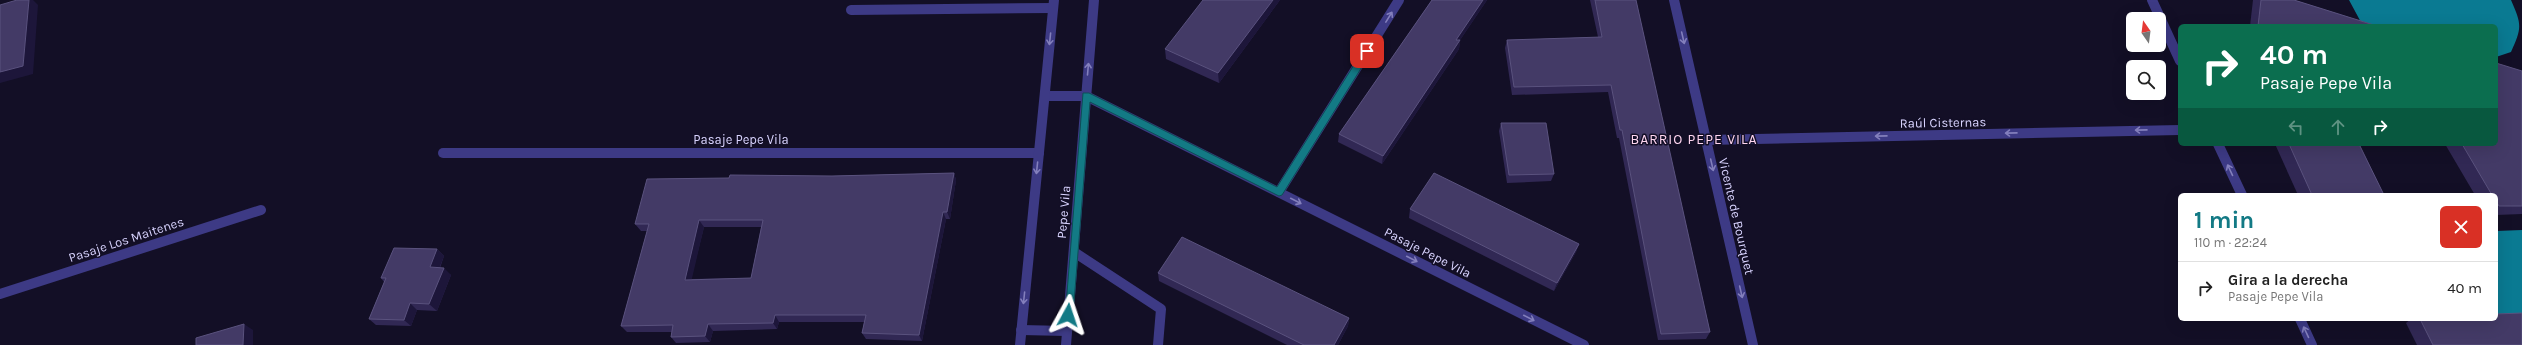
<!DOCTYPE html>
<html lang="es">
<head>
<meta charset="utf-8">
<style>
	:root { --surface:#fff; --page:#f2f2f2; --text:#222; --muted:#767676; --line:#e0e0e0; --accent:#137a85 }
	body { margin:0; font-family:Karla,sans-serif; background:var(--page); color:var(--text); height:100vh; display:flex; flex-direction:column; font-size:15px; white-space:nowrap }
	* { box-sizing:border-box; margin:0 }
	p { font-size:13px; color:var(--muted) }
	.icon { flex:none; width:22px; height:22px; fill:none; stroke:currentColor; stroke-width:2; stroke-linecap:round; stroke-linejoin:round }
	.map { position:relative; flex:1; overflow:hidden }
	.panel { position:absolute; left:2178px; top:193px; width:320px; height:128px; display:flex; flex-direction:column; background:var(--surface); border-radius:6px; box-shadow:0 4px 16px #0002 }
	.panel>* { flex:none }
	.hud { position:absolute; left:2178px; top:24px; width:320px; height:122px; border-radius:6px; box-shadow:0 4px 16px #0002; background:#0b6e4f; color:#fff; overflow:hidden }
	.needle { width:26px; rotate:346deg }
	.fabs { position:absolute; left:2126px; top:12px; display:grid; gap:8px }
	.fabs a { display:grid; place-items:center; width:40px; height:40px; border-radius:6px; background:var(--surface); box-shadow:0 4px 16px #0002; font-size:20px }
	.pin { position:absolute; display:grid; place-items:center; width:34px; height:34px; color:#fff; margin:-17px; border-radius:8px; box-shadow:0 2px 6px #0006 }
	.me { position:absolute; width:44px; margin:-22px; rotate:5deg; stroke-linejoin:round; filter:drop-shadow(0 0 3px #0008) }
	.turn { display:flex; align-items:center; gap:14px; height:84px; padding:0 16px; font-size:18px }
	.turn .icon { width:52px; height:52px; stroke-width:2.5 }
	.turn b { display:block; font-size:28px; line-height:34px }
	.lanes { display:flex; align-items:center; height:38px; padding:0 16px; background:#0003; justify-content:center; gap:20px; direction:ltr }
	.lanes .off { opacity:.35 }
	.round { display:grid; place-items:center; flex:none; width:42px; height:42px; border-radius:6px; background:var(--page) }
	.head { display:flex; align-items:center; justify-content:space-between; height:68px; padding:0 16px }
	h1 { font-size:24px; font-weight:700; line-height:30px; color:var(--accent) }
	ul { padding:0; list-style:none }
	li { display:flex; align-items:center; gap:12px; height:52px; padding:0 16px; border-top:1px solid var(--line) }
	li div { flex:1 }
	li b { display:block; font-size:15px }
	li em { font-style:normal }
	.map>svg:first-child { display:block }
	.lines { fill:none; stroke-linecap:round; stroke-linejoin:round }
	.taxiway { fill:#0a7a92; fill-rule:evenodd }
	.service { stroke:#3d3a85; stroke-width:10 }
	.minor { stroke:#3d3a85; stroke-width:10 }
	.wall { fill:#312854; fill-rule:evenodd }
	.shaded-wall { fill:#1d163a }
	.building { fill:#433a66; stroke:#5a527e; fill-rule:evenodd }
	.oneway { stroke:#837fbc }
	.route { fill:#137a85; stroke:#0c4f56 }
	.labels { text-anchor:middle; stroke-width:3; stroke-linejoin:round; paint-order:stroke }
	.street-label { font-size:13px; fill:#d9d4ff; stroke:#130f26 }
	.neighbourhood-label { font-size:14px; letter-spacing:1px; fill:#ffd6f0; stroke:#130f26 }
</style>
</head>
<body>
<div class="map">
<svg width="2522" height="345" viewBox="0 0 2522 345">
	<rect width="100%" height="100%" fill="#130f26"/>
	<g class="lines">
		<!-- taxiway -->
		<g class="taxiway">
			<path d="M2349 0H2511C2522 25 2522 28 2511 52L2496 57V26H2363Z"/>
			<polygon points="2522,230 2522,326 2496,327 2475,319 2496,319 2496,231"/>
		</g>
		<!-- service -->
		<polyline class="service" points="1074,252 1161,309 1158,345"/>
		<!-- minor -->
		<g class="minor">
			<polyline points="1674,0 1753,345"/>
			<polyline points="2152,0 2180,61"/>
			<polyline points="851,10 1053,8"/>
			<polyline points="1045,96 1086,96 1584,345"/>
			<polyline points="1706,140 2180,130"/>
			<polyline points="2218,144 2242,195"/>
			<polyline points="443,153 1039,153"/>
			<polyline points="1279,192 1399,0"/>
			<polyline points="0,294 261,210"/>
			<polyline points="2300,319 2312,345"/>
			<polyline points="1021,330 1067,331"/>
			<polyline points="1020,345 1054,0"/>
			<polyline points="1066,345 1094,0"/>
		</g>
	</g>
	<!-- wall -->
	<g class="wall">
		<polygon points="1280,0 1219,83 1166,59 1165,49"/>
		<polygon points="1432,0 1487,0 1460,40 1459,49 1382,164 1338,142 1339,134"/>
		<polygon points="1590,0 1636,0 1710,332 1706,339 1658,340 1619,138 1617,138 1608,92 1512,95 1505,48 1507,40 1598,37"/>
		<polygon points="2253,0 2294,0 2377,26 2250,26"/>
		<polygon points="2522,71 2522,214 2496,215 2496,195 2475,195 2445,144 2496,144"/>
		<polygon points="1501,123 1554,174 1551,181 1507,183 1499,131"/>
		<polygon points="2275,144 2359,144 2384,195 2298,195"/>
		<path d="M954 173 956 180 950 219H946L922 341 866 339 862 333 864 322H779L777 329 713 331 710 342 676 343 671 337 672 332H627L621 326 647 231H641L635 224 729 178 832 176ZM704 227H761L751 278 691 279Z"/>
		<polygon points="1410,209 1579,244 1576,252 1554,291 1409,218"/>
		<polygon points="437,249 444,256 440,268 451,275 437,311 417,310 411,326 376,325 369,319 384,282 381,278"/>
		<polygon points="1158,273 1349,318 1348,326 1338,345 1287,345 1159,281"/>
		<polygon points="2411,319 2496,319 2522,345 2417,345 2406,323"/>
	</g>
	<!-- shaded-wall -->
	<g class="shaded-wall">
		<polygon points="29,0 33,0 38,5 33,74 0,83 0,72"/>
		<polygon points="1273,0 1280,0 1219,83 1218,73"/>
		<polygon points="1483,0 1487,0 1454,49 1456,40"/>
		<polygon points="1460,40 1459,49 1382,164 1383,156"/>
		<polygon points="954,173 956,180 950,219 947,212"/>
		<polygon points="943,212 946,219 922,341 919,335"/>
		<polygon points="699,220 704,227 690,287 685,280"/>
		<polygon points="1579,244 1576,252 1554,291 1557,283"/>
		<polygon points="437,249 444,256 437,274 430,267"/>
		<polygon points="444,268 451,275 437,311 429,304"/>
		<polygon points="410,303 417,310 411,326 404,320"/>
		<polygon points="775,315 779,322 777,329 773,323"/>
		<polygon points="1349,318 1348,326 1338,345 1334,345"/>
		<polygon points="244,324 253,330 253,345 243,345"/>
		<polygon points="708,324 713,331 710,342 705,336"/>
	</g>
	<!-- building -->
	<g class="building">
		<polygon points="17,0 29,0 23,66 0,72 0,5"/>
		<polygon points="1203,0 1273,0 1218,73 1165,49"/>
		<polygon points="1432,0 1483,0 1456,40 1460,40 1383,156 1339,134"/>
		<polygon points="1595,0 1636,0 1710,332 1661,334 1622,130 1620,130 1611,85 1514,87 1507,40 1602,37"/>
		<polygon points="2261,0 2294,0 2377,26 2258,26"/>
		<polygon points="2496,63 2522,71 2522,206 2499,206 2496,201 2496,195 2492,195 2462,144 2496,144"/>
		<polygon points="1501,123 1546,123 1554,174 1509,175"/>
		<polygon points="2289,144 2359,144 2384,195 2312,195"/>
		<path d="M954 173 947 212H943L919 335 862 333 866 315H775L773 323 708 324 705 336 671 337 673 325 621 326 649 224H635L647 179 729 178 730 175 832 176ZM699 220H763L751 278 685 280Z"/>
		<polygon points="1434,173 1579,244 1557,283 1410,209"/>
		<polygon points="1182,237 1349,318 1334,345 1304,345 1158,273"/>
		<polygon points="394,248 437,249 430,267 444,268 429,304 410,303 404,320 369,319 386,278 381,278"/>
		<polygon points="2522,313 2522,345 2433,345 2420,319 2496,319 2496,314"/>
		<polygon points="244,324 243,345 196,345 196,338"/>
	</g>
	<!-- one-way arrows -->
	<defs><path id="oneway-shaft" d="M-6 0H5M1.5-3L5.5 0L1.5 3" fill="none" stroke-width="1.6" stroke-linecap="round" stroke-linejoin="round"/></defs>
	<g class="oneway">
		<use href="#oneway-shaft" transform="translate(1389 17) rotate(-58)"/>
		<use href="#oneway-shaft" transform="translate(1683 38) rotate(77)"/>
		<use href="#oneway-shaft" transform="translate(1050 39) rotate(96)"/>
		<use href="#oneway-shaft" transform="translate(1088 69) rotate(-85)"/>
		<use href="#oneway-shaft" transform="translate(2141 130) rotate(179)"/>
		<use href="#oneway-shaft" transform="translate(2011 133) rotate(179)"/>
		<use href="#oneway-shaft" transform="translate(1881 136) rotate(179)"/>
		<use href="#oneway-shaft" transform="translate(1712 165) rotate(77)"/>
		<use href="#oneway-shaft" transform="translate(1037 168) rotate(96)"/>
		<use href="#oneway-shaft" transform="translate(2230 170) rotate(-115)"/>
		<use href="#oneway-shaft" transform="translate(1296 201) rotate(27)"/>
		<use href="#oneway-shaft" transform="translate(1412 259) rotate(27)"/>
		<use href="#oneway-shaft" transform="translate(1741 292) rotate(77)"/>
		<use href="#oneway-shaft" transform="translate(1024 298) rotate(96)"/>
		<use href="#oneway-shaft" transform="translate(1529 318) rotate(27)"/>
		<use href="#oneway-shaft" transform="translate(2306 332) rotate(-115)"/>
	</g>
	<!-- route -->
	<polygon class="route" points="1367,48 1370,49 1370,54 1282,195 1279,196 1090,102 1073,315 1068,320 1065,318 1083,93 1089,93 1277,187 1364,49"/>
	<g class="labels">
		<!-- street labels -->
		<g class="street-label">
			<text transform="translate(1943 122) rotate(-1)" y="5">Raúl Cisternas</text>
			<text x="741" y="144">Pasaje Pepe Vila</text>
			<text transform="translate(1063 212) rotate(-85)" y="5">Pepe Vila</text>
			<text transform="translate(1737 216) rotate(77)" y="5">Vicente de Bourquet</text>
			<text transform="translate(126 239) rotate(-18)" y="5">Pasaje Los Maitenes</text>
			<text transform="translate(1428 252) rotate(27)" y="5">Pasaje Pepe Vila</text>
		</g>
		<!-- neighbourhood labels -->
		<g class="neighbourhood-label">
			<text x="1694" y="144">BARRIO PEPE VILA</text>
		</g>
	</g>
</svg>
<div class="fabs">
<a><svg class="needle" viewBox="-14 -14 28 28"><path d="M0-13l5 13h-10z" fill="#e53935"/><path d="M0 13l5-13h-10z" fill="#767676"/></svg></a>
<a><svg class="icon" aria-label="search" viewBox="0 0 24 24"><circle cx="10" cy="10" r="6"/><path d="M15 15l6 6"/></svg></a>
</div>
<div class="pin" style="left:1367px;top:51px;background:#d93025"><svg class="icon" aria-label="arrive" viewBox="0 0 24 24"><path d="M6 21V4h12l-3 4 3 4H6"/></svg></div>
<svg class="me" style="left:1068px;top:315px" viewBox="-20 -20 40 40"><path d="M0-17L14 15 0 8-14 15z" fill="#137a85" stroke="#fff" stroke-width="4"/></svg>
<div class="hud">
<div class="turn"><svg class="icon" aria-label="right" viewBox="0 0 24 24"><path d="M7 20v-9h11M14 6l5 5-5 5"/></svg><div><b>40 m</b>Pasaje Pepe Vila</div></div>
<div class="lanes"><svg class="icon off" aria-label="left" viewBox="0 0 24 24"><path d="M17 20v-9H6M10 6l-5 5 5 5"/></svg><svg class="icon off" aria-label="ahead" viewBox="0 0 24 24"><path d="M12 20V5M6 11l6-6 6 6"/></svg><svg class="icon" aria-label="right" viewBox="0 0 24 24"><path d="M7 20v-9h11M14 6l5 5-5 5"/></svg></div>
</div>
<section class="panel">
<div class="head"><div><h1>1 min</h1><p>110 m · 22:24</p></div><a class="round" style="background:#d93025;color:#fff"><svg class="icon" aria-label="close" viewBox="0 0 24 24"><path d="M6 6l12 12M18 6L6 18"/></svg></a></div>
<ul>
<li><svg class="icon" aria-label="right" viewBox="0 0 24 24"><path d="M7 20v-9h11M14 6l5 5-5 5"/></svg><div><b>Gira a la derecha</b><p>Pasaje Pepe Vila</p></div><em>40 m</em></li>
</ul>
</section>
</div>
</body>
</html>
